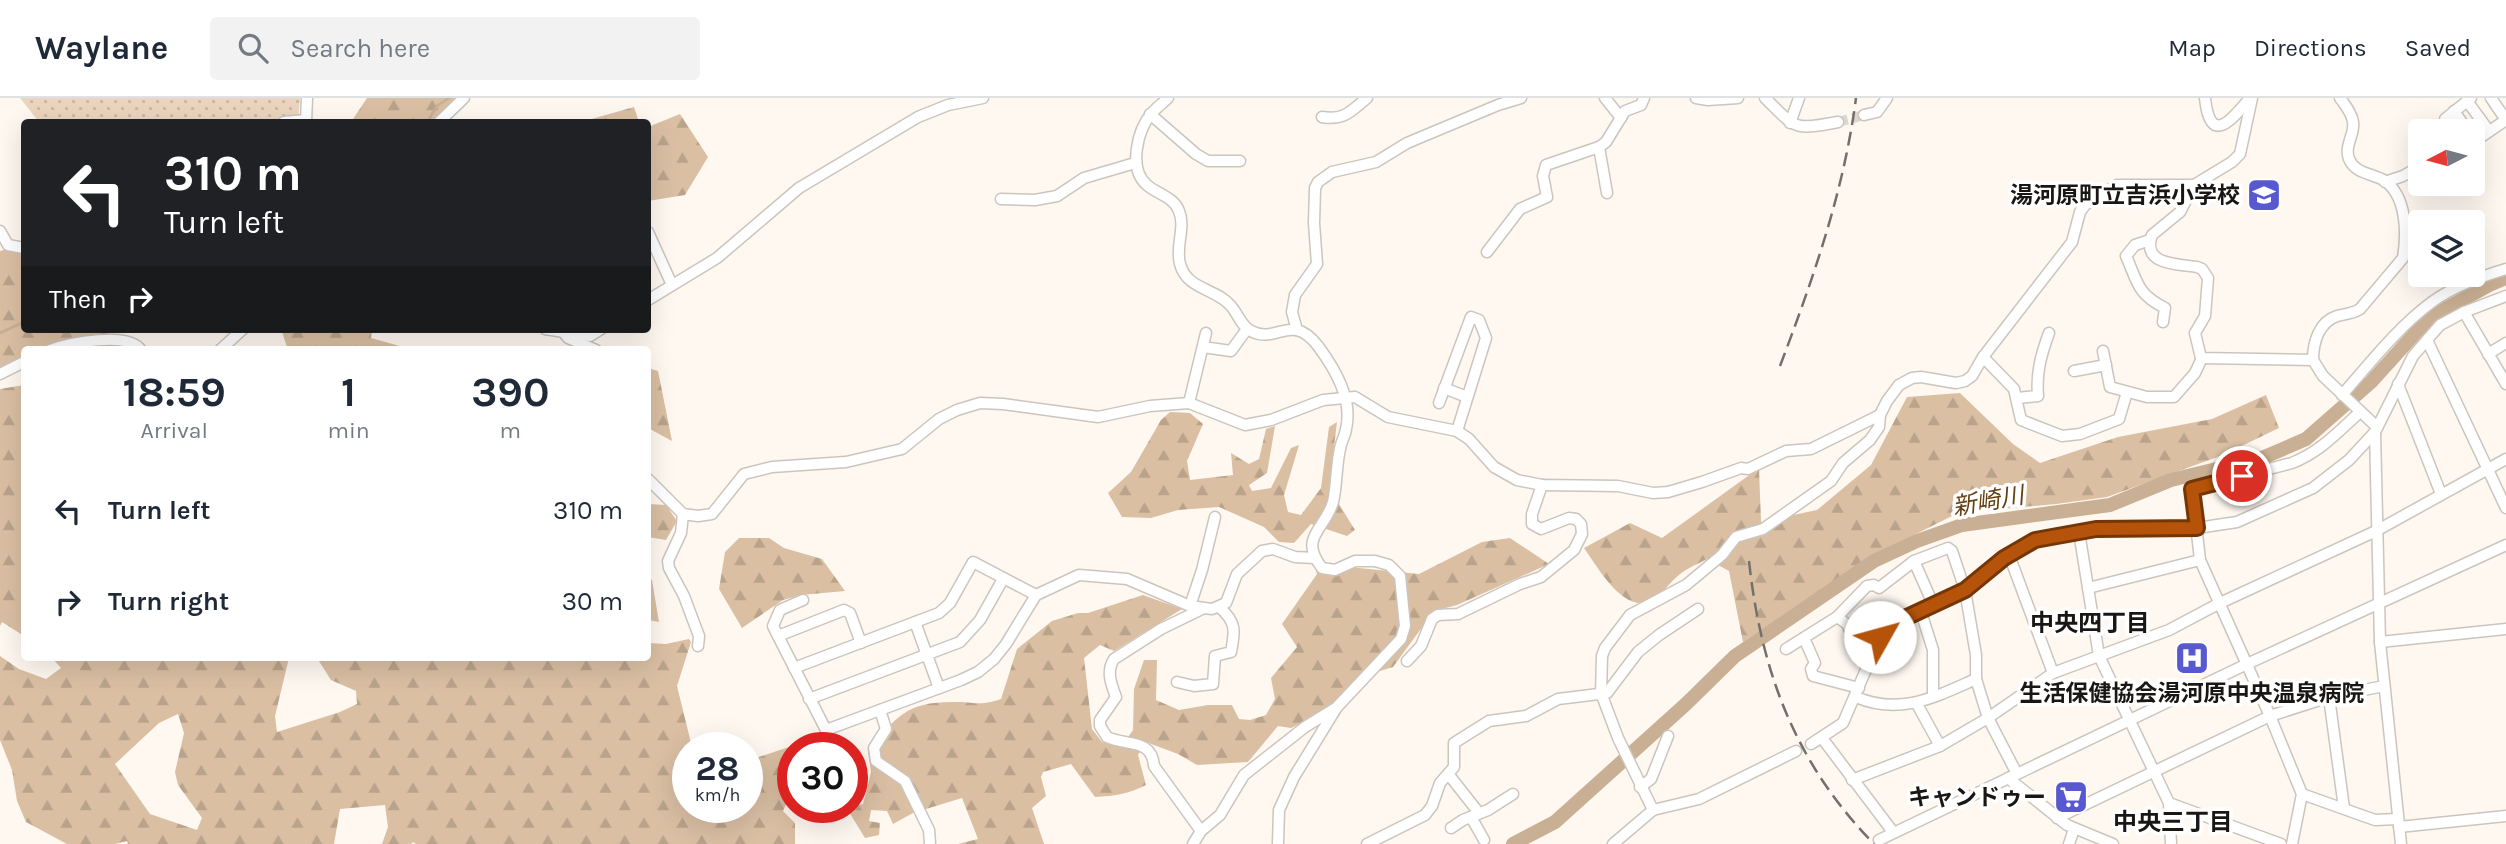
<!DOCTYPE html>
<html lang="en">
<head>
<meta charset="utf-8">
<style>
	:root { --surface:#fff; --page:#f2f2f3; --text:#1f2937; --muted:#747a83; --line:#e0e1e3 }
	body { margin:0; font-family:Karla,"Noto Sans JP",sans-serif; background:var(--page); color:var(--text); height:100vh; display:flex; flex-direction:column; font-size:26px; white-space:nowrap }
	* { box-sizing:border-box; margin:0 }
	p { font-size:23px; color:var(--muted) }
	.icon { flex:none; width:38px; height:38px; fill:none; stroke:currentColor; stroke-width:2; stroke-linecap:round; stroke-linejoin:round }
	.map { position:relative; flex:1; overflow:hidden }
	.sheet { position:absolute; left:21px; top:248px; width:630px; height:315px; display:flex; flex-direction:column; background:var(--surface); border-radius:7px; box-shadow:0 7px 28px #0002 }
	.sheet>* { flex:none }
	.hud { position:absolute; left:21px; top:21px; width:630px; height:214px; border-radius:7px; box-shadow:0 7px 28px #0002; background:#202124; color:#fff; overflow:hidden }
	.needle { width:46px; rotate:264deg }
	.fabs { position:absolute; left:2408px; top:21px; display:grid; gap:14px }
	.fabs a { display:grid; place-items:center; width:77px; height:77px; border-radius:7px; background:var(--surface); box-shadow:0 7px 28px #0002; font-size:35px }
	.speed { position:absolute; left:672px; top:634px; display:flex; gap:14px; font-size:35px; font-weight:700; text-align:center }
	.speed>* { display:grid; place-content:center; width:91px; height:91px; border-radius:50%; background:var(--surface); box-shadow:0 7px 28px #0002; line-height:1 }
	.speed small { font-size:18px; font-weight:400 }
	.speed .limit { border:10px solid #d22; background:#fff; color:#111 }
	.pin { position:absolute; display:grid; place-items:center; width:60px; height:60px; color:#fff; margin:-30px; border:4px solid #fff; border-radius:50%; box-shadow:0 2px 7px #0007 }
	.me { position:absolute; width:77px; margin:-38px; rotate:52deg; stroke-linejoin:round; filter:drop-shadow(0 0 5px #0008) }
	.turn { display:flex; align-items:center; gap:24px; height:147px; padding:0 28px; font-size:32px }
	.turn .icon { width:91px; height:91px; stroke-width:2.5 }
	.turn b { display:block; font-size:49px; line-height:60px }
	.then { display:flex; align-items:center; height:66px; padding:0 28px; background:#0003; gap:14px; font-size:26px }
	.eta { display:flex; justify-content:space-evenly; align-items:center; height:119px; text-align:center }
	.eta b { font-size:42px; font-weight:700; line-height:49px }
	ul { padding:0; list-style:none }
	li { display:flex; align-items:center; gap:21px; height:91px; padding:0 28px }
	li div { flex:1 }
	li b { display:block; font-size:26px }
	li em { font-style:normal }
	header { display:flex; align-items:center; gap:42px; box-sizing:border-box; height:98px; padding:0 35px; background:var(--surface); border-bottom:2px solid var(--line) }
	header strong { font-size:33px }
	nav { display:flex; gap:38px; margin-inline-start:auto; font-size:24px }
	.search { width:490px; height:63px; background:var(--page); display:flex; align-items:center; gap:18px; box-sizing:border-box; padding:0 24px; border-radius:7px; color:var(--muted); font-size:26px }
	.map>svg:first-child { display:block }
	.grass { fill:url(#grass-dots) }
	.forest { fill:url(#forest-firs); fill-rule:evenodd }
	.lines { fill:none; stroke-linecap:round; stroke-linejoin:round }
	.stream { stroke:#c9af93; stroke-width:2.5 }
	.river { stroke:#c9af93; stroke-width:14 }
	.minor-tunnel { stroke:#dcd6d0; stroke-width:10; stroke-dasharray:10 5; stroke-linecap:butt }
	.minor-casing { stroke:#cbc5be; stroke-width:13 }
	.minor { stroke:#fff; stroke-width:10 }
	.rail { stroke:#736f6b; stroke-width:2.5; stroke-dasharray:14 7; stroke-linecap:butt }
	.route-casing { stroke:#753606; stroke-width:18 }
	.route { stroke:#b45309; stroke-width:12 }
	.labels { text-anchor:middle; stroke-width:7; stroke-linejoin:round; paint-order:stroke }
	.poi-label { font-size:23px; font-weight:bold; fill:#191614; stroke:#fff; text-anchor:end }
	.water-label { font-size:24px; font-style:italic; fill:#643f10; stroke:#fff }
	.neighbourhood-label { font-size:24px; font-weight:bold; fill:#191614; stroke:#fff }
</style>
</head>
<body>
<header>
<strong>Waylane</strong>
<div class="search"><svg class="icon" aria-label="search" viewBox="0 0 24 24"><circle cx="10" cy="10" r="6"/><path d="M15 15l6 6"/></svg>Search here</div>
<nav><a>Map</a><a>Directions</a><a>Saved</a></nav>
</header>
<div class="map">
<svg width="2506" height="746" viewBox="0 0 2506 746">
	<defs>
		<pattern id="grass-dots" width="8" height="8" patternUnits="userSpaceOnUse" patternTransform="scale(1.75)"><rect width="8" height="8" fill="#ebd5be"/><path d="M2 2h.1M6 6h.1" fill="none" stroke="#c9b6a2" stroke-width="1.8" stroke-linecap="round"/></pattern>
		<pattern id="forest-firs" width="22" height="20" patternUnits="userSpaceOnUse" patternTransform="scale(1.75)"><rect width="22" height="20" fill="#dabfa3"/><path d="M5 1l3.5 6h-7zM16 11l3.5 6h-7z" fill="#baa38b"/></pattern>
	</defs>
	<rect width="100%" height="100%" fill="#fff8f1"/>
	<!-- grass -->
	<polygon class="grass" points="20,0 300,0 298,24 39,24"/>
	<!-- forest -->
	<g class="forest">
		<polygon points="367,0 459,0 436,24 351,24"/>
		<polygon points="634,9 639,24 586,24 588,22"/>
		<polygon points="680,16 708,59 685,97 648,103 648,29"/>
		<polygon points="24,147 24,231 117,231 107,236 38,252 24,252 24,259 9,267 0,275 0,153"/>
		<polygon points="281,231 372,231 371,240 407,250 407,252 288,252"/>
		<polygon points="648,270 658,273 672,343 648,330"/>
		<polygon points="24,287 24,538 2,524 0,528 0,291"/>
		<path d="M1960 295 2013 346 2040 365 2118 339 2212 321 2266 297 2279 330 2223 357 2107 399 2056 406 1958 415 1876 456 1743 544 1729 473 1707 461C1698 466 1687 470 1679 477 1670 484 1661 498 1651 503 1623 516 1597 468 1584 450L1630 425 1662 440 1759 370 1761 424 1817 412 1871 367 1907 299Z"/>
		<polygon points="1170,314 1190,315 1203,326 1187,363 1190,382 1233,377 1231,355 1249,366 1259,361 1266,331 1275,328 1267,375 1249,387 1252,393 1271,390 1291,350 1299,347 1284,397 1288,414 1301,417 1321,390 1329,329 1337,324 1329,390 1355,432 1347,438 1311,426 1294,445 1279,444 1264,429 1219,409 1178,412 1151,420 1122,419 1108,395 1131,374 1161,322"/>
		<polygon points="648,406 666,407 677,423 666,442 648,439"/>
		<polygon points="739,440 769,440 784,450 822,461 845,493 801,497 783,502 742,530 719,491 725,454"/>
		<path d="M1510 440 1549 466 1457 507 1434 513 1393 569 1360 579 1332 606 1304 624 1291 630 1278 628 1248 664 1197 667 1178 656 1146 644 1138 657 1146 687C1129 696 1114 698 1095 699L1071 666 1043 674 1041 679 1046 698 1032 710 1044 746H958L978 741 962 700 913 715 893 726 887 713 871 712 869 723 880 725 879 737 865 740 846 709 863 706 871 674 868 653C897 619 905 604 953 604 975 603 978 609 1001 601L1017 551 1052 523 1078 515H1088L1143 497 1182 511 1114 553 1100 547 1084 560 1092 631 1102 644 1121 649 1133 632 1134 591 1144 562H1157L1156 602 1179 612 1208 607H1232L1239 621 1250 622 1266 617 1275 601 1271 580 1297 549 1282 526 1317 476 1315 469 1339 468 1419 476 1482 444Z"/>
		<polygon points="648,478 652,482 659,524 648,522"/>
		<path d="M689 541 691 544 677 588 692 649H688V709H747V678L756 660 789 649 804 646V649H793V692L783 713 795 725V746H416L413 744 411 746H382L388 729 385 707 340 711 334 746H128L127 743 115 746H67L26 724 17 703 12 672 0 642V558L19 571 46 581 61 570 52 560H289L275 618 277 634 340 614 357 606 356 593 331 582 317 560H648V545L666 546ZM178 616 184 635 175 674 178 687 202 720 197 732 150 716 115 666 159 625Z"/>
	</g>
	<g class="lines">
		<!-- stream -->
		<g class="stream">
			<polyline points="424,24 428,23 437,8 449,0"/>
			<polyline points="0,235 24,224"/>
		</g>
		<!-- river -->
		<polyline class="river" points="1513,746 1555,724 1686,606 1735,558 1874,463 1917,443 1962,427 2110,407 2171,382 2262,360 2306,341 2371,284 2429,220 2489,187 2506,180"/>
		<!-- minor-tunnel -->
		<polyline class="minor-tunnel" points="1838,24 1864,17"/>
		<!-- minor casing -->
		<g class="minor-casing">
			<g id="minor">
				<path d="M1168 0C1163 5 1157 9 1152 15 1137 32 1128 71 1147 87 1157 96 1174 99 1179 113 1186 130 1175 148 1180 166 1187 192 1216 190 1231 208 1238 216 1241 228 1251 233 1277 247 1291 213 1318 248 1335 271 1353 301 1346 331 1345 338 1341 344 1340 351 1336 368 1337 387 1333 404 1325 432 1298 439 1322 470L1335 472 1355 463H1375L1389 467 1400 478 1405 528 1401 541 1337 609 1294 679 1279 712 1278 746"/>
				<polyline points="1605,0 1621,20"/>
				<polyline points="1696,0 1708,2 1738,0"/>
				<path d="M1765 0C1796 30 1792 33 1838 24"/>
				<path d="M2205 0C2210 49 2232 22 2250 0"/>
				<path d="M2340 0C2345 7 2352 15 2353 24 2355 37 2344 47 2349 61 2356 77 2373 75 2385 83 2407 99 2407 136 2403 160L2360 211C2352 216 2345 216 2337 218 2319 224 2313 244 2313 262L2323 278 2377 329"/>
				<polyline points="2467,3 2489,33"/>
				<polyline points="2454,13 2468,33"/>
				<polyline points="1150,16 1196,56 1208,63 1240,63"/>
				<polyline points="1864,17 1877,14 1887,0"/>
				<path d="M1322 19C1344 23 1351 13 1367 0"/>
				<polyline points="284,24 306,22"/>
				<polyline points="306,24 307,0"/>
				<polyline points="439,24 464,0"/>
				<polyline points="1790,25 1799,0"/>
				<polyline points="2446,33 2445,21 2471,0"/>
				<polyline points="2473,39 2475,43 2506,22 2491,0"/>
				<polyline points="1599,49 1607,95"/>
				<polyline points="2385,84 2403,78 2420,68"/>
				<path d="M2194 87 2180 114 2152 137C2141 167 2177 166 2197 169L2202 171 2208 180 2205 218 2195 235 2201 260 2313 262"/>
				<polyline points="1001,101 1035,102 1057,98 1084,80 1135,65"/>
				<polyline points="0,133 8,147 24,150"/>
				<polyline points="648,134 672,187"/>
				<path d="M2150 142 2135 147 2126 158C2138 185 2137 196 2165 210L2163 224"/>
				<polyline points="1487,154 1520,111 1547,99 1543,78 1546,67 1599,49 1606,44 1625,13 1641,7 1644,0"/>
				<polyline points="648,202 717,160 799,90 918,19 948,7 983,0"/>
				<polyline points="2464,214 2506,286"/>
				<polyline points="545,231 590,238 601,231"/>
				<polyline points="1297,232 1292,214 1295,197 1317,166 1314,125 1315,90 1318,84 1332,74 1376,64 1407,45 1498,7 1521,0"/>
				<polyline points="564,235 568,240 596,252"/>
				<polyline points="2427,242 2506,410"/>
				<polyline points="1203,249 1231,253 1247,231"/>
				<path d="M50 252C70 245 127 233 141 252"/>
				<polyline points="220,252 243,231"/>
				<polyline points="2103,253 2110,289 2147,299 2174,299 2195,275 2202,260"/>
				<polyline points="2488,256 2506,245"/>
				<polyline points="1983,259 2014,291 2021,322 2062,338 2080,336 2119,321 2127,294"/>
				<polyline points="2074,273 2106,267"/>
				<polyline points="0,276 24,264"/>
				<polyline points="2398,286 2441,396"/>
				<polyline points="1444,290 1467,299"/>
				<path d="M2342 297C2370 265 2398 229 2432 204 2454 188 2480 179 2506 171"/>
				<path d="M2017 300 2038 298C2036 274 2041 257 2049 235"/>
				<polyline points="1189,305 1206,235"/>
				<polyline points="1439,305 1471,219 1479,222 1486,240 1457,333"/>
				<polyline points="2375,334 2380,544 2401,746"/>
				<polyline points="648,381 683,416 698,418 712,416 744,376 772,369 846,364 902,351 939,321 957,312 980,305 1003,306 1098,319 1150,308 1189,305 1245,327 1271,322 1323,302 1355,299 1388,319 1457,333 1469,341 1494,369 1517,382 1542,387 1618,388 1653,395 1668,394 1702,384 1741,370 1748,371 1786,353 1811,351 1880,317"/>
				<polyline points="683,416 681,435 668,463 669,470 684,498 699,538 698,548"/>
				<polyline points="2079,434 2099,558 2169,705 2171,746"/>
				<polyline points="2009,457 2053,575"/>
				<polyline points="1914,463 1933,506"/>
				<polyline points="2088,490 2200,462"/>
				<polyline points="1190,508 1202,472 1215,419"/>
				<polyline points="1920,511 1933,552 1933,599"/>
				<polyline points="1837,519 1847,526 1851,535 1879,541"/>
				<polyline points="915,524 939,590"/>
				<polyline points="778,538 773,528 780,512 803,502"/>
				<polyline points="1804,540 1815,565 1811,571 1813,578 1859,590"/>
				<polyline points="2380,544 2506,531"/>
				<polyline points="861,545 850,515 844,512 778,538 826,632 961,582 978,574 994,561 1006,546 1036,497 1079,477 1127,481 1190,508 1212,511 1226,505 1237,476 1262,453 1273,451 1295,459 1314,460"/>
				<polyline points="1786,551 1837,519 1867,488 1874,487 1879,490 1914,463 1948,450 1952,453 1965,492 1976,557 1976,581 1988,620 2017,676"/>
				<polyline points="1407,563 1421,548 1432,521 1438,517 1458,516 1520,486 1541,479 1574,452 1582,436 1581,426 1576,421 1569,420 1541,431 1532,426 1532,416 1542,387"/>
				<polyline points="794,570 939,515 950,505 973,464 1036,497"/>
				<path d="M1177 584 1194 588 1213 586 1215 558 1231 554C1235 534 1237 524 1219 509"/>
				<path d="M1856 599C1900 618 1935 599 1976 581"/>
				<polyline points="2329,599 2344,710"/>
				<polyline points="809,601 960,544 980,522 1003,481"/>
				<polyline points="1917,606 1940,648"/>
				<polyline points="880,612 886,631 874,650 876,663 905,683 929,732 930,746"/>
				<polyline points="1822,640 1893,734"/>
				<polyline points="1811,646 1843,625 1880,539 1890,527 1965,492 2004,460 2035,442 2096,431 2197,430 2237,424 2313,390 2349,362 2375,334 2413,258 2440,227 2464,214 2506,198"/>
				<polyline points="1449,677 1479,715"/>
				<polyline points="2008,680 2067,727 2113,746"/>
				<polyline points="1852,682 1940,648 1988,620 2053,575 2169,532 2220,505 2376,433 2506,361"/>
				<polyline points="1640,689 1651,681 1668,638"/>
				<polyline points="2302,696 2375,722 2398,721"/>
				<polyline points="2169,705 2281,746"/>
				<polyline points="1653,712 1618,640 1601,595 1602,558 1605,550 1630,517 1686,487 1722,457 1736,439 1763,431 1831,383 1843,365 1870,342 1879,329 1880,317 1887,303 1899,287 1912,280 1921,279 1956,285 1965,283 1972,278 1983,259 2072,144 2080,114 2085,107 2117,87 2194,87 2232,64 2240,56 2252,0"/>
				<polyline points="1471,719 1484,742"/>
				<polyline points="2057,720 2270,618 2329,599 2384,588"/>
				<polyline points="2399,729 2506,718"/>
				<polyline points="1451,730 1463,722 1488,712 1513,696"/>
				<path d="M1201 733 1154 668C1152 640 1126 648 1107 639L1100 628V622L1116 599C1111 586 1106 573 1114 561L1161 531 1202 511"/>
				<polyline points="1879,742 2247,566 2506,447"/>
				<polyline points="1193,746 1201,733 1220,717 1244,677 1305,629 1334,611"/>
				<polyline points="1367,746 1425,717 1432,708 1440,685 1454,669 1454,645 1489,623 1526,618 1558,601 1607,595 1638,554 1659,537 1698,511"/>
				<polyline points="1613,746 1653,712 1699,701 1796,653"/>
				<polyline points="2069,746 2074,731"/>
				<path d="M2292 746 2302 696 2270 618 2200 462 2192 391 2292 365C2320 354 2338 334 2360 314"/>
			</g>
		</g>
		<!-- minor -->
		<use href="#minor" class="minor"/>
		<!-- rail -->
		<g class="rail">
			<path d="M1780 268C1813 181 1844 93 1856 0"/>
			<path d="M1749 463C1761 573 1795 665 1874 746"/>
		</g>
	</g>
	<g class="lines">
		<!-- route casing -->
		<g class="route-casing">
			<polyline id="route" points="1880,539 1890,527 1965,492 2004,460 2035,442 2096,431 2197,430 2192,391 2242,378"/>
		</g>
		<!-- route -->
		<use href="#route" class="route"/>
	</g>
	<!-- icons -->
	<defs>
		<g id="school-square" transform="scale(1.75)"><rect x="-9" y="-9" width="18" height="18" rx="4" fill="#5859d0" stroke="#fff"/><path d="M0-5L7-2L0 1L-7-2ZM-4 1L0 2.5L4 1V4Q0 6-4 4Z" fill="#fff"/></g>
		<g id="hospital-square" transform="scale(1.75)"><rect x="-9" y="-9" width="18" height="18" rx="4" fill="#5859d0" stroke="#fff"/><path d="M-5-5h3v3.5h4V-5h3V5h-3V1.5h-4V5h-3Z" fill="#fff"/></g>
		<g id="supermarket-square" transform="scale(1.75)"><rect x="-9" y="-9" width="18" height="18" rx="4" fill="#5859d0" stroke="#fff"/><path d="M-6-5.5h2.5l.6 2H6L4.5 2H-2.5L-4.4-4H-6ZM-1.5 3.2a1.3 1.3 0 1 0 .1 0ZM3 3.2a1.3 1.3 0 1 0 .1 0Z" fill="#fff"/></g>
	</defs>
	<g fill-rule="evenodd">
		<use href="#school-square" x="2264" y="97"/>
		<use href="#hospital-square" x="2192" y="560"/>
		<use href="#supermarket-square" x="2071" y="699"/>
	</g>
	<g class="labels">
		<!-- poi labels -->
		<g class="poi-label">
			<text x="2240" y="105">湯河原町立吉浜小学校</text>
			<text x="2192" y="603" text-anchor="middle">生活保健協会湯河原中央温泉病院</text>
			<text x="2046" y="707">キャンドゥー</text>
		</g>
		<!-- water labels -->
		<g class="water-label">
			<text transform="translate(1988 403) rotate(-10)" y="8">新崎川</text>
		</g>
		<!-- neighbourhood labels -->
		<g class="neighbourhood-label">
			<text x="2090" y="533">中央四丁目</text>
			<text x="2173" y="732">中央三丁目</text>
		</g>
	</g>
</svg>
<div class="fabs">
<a><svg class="needle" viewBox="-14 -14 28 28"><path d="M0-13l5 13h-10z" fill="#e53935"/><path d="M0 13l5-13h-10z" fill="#747a83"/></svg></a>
<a><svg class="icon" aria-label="layers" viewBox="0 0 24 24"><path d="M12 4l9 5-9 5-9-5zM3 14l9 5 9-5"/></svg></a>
</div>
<div class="speed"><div>28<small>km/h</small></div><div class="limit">30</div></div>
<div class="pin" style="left:2242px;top:378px;background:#d93025"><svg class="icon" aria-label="arrive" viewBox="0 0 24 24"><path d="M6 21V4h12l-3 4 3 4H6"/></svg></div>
<svg class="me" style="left:1880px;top:539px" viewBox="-20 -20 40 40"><circle r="19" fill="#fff"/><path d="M0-13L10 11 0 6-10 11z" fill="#b45309"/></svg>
<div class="hud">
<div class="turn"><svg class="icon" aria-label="left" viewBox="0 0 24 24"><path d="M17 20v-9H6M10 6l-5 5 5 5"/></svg><div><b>310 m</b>Turn left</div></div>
<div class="then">Then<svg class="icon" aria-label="right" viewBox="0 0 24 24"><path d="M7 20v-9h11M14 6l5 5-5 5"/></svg></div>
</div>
<section class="sheet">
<div class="eta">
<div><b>18:59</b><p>Arrival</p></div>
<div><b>1</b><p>min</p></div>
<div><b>390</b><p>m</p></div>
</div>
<ul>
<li><svg class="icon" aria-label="left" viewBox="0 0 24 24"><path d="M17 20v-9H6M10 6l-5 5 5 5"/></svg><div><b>Turn left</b></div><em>310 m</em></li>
<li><svg class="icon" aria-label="right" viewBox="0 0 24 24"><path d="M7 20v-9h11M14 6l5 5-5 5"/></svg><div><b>Turn right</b></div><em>30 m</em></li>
</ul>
</section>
</div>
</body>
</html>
